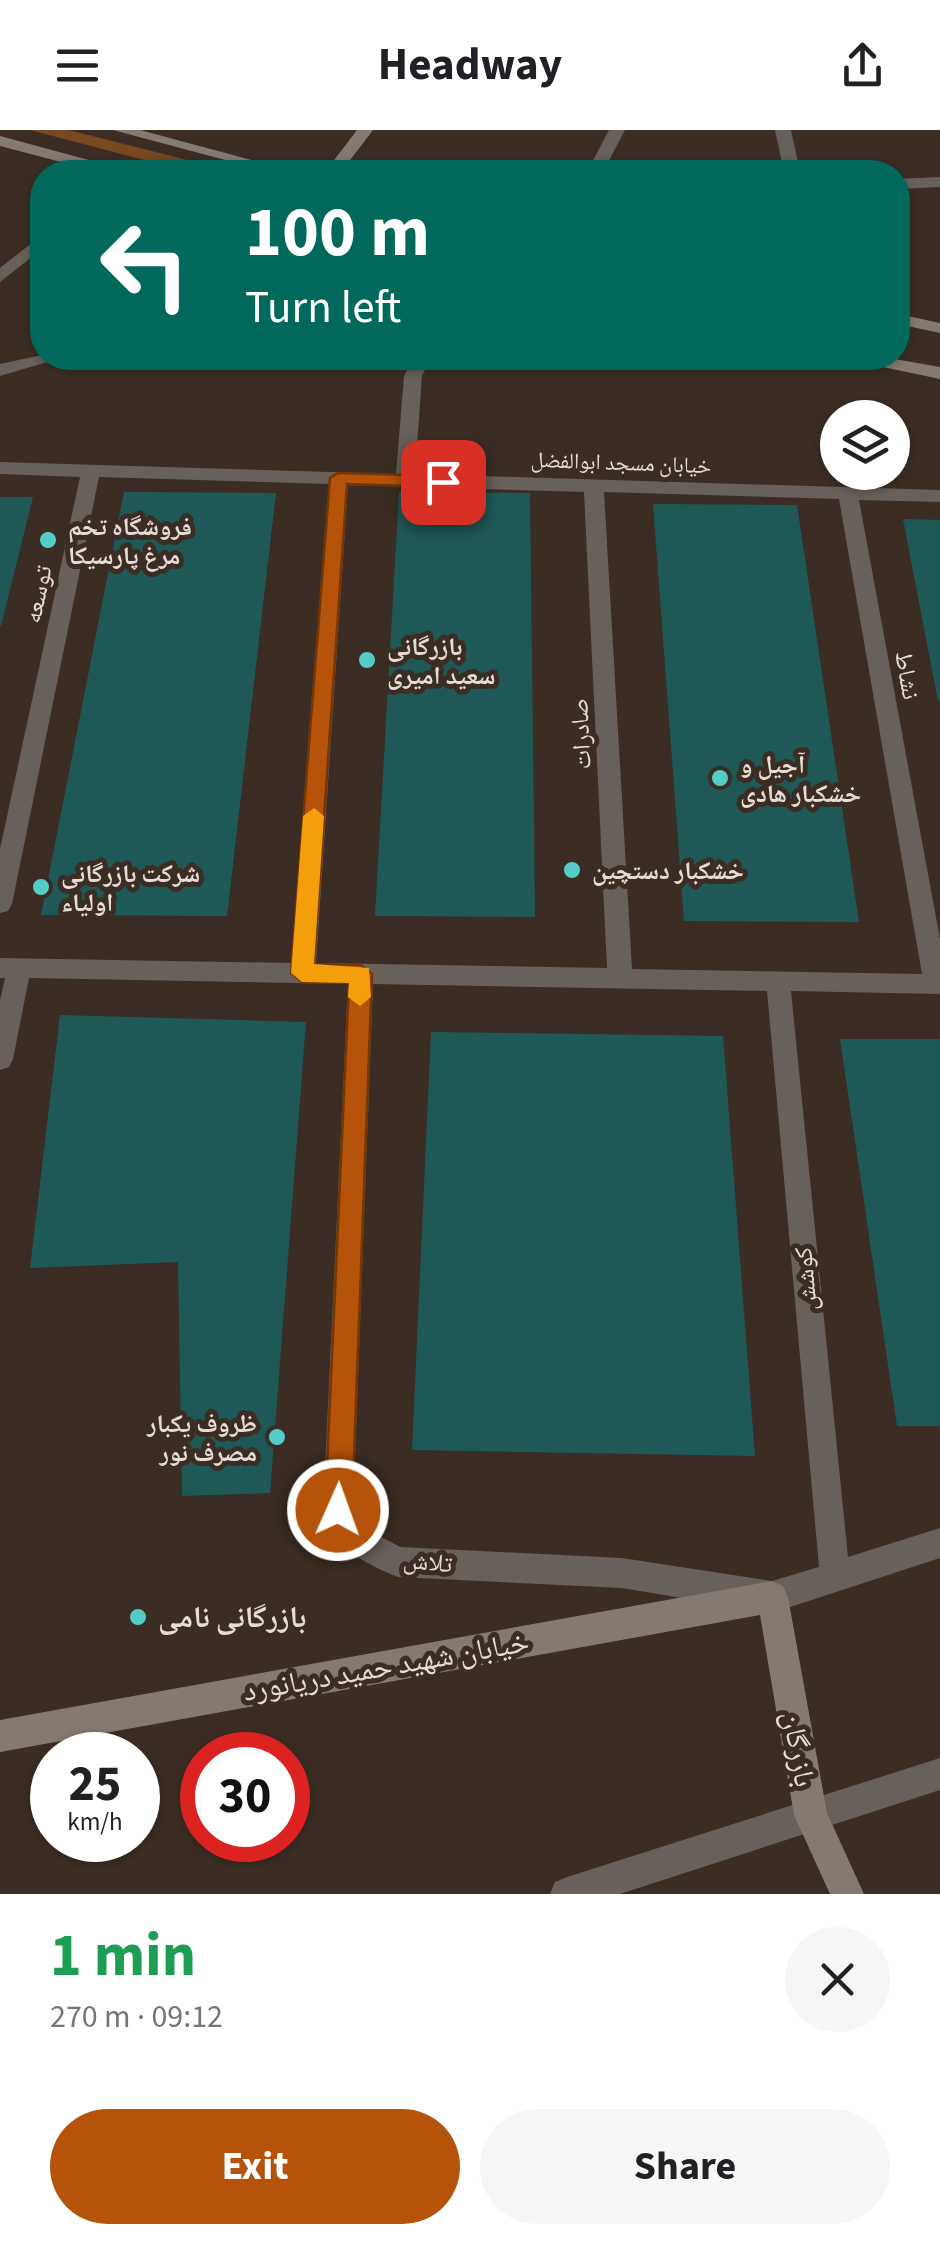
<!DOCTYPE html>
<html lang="en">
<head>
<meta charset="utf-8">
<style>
	:root { --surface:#fff; --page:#f6f6f6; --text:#202124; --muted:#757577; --accent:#b45309 }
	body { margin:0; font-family:"Source Sans 3","Noto Naskh Arabic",sans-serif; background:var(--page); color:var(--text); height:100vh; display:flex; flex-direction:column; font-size:38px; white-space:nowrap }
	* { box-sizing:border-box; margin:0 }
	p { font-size:32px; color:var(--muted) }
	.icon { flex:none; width:55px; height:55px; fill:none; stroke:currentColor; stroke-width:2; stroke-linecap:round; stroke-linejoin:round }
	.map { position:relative; height:1764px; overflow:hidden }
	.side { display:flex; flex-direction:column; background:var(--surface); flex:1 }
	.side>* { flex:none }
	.hud { position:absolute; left:30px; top:30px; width:880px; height:210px; border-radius:40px; box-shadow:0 2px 8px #0004; background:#00695c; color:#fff; overflow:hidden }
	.controls { position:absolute; left:820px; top:270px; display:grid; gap:20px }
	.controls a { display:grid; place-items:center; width:90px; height:90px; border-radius:50%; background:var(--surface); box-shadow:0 2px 8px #0004; font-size:50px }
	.speed { position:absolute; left:30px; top:1602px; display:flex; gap:20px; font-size:50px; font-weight:700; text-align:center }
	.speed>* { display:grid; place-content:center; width:130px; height:130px; border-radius:50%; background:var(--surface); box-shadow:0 2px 8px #0004; line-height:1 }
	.speed small { font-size:25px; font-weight:400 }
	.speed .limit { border:15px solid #d22; background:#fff; color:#111 }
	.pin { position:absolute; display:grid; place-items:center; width:85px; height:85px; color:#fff; margin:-42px; border-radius:20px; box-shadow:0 5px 15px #0006 }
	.me { position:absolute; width:110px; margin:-55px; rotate:2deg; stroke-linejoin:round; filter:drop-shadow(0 0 8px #0008) }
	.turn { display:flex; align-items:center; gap:35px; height:210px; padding:0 50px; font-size:45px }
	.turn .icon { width:130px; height:130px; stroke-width:2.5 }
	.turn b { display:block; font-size:70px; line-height:85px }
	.round { display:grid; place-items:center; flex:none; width:105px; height:105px; border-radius:52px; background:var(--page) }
	.headline { display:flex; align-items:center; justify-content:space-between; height:170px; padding:0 50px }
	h1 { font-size:60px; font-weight:700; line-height:75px; color:#1e9e55 }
	.cta { display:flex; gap:20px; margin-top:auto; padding:20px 50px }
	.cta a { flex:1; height:115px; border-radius:60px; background:var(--accent); color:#fff; font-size:40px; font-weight:700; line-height:115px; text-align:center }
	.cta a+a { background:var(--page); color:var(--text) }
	header { display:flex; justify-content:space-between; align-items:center; height:130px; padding:0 50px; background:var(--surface); font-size:45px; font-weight:700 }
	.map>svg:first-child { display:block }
	.green { fill:#784821 }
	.building { fill:#1f5957 }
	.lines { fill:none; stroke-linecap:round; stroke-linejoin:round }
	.street { fill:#67605b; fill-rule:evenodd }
	.secondary { fill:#857a72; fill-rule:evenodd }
	.route { fill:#b45309; stroke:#753606; stroke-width:2.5 }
	.slow { fill:#f59e0b }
	.poi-dot { fill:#54cdc8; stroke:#3b2d23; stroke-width:4 }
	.labels { text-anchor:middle; stroke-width:10; stroke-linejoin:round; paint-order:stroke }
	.far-street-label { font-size:22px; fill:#e5dcd5; stroke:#3b2d23 }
	.poi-label { font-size:25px; font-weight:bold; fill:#e5dcd5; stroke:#3b2d23; text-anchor:start }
	.street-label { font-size:25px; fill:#e5dcd5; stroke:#3b2d23 }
	.near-poi-label { font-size:30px; font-weight:bold; fill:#e5dcd5; stroke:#3b2d23; text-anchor:start }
	.near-street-label { font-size:30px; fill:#e5dcd5; stroke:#3b2d23 }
</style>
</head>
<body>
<header><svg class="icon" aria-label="menu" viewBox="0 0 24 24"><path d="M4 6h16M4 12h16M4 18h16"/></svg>Headway<svg class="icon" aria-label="share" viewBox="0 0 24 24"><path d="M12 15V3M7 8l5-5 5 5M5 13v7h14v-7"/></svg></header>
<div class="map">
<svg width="940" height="1764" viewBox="0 0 940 1764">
	<rect width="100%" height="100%" fill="#3b2d23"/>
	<!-- green -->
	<polygon class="green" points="30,0 69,0 234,42 190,42"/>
	<!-- building -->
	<g class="building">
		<polygon points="124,362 276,363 227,786 41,785"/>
		<polygon points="399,362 530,363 535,787 375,786"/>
		<polygon points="0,367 33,367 1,496 0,496"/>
		<polygon points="653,374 797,375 859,792 684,791"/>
		<polygon points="903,389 940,390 940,570 938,571"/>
		<polygon points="60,885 306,892 270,1363 182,1366 178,1132 30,1138"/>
		<polygon points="431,902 723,906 755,1326 412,1320"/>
		<polygon points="840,909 940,909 940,1296 897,1296"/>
	</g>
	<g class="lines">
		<!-- street -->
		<g class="street">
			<polygon points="609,0 625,0 603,42 587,42"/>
			<polygon points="775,0 791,0 800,42 784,42"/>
			<polygon points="940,47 940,57 898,59 898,49"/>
			<polygon points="42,105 42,119 0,152 0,138"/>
			<polygon points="42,225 61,228 0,246 0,234"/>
			<path d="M413 228H431L422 246 415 344 940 360V372L859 370 940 809V864L791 861 848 1427 940 1398V1428L772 1483 622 1458 398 1447C359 1431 340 1420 323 1380L348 854 29 848 13 929 9 937 0 940V870L5 848H0V828L291 833 329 354 99 347 12 774 8 781 0 783V719L80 347 0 344V332L396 344 404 246ZM348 355 584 362 607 838 316 833ZM604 362 839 369 922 844 632 839ZM373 854 767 861 819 1437 772 1451 622 1428 400 1417 367 1399 353 1377Z"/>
			<polygon points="940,1628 940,1660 620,1764 550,1764 555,1752 567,1747"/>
		</g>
		<!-- secondary -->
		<g class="secondary">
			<polygon points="113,0 140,0 296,42 270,42"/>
			<polygon points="357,0 373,0 341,42 325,42"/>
			<polygon points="0,6 122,39 124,42 99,42 0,16"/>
			<polygon points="898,184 940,193 940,203 898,194"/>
			<polygon points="855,228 889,228 940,237 940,249 864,233"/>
			<polygon points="772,1451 783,1456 788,1467 827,1683 864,1764 830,1764 794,1685 760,1485 0,1622 0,1590"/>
		</g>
	</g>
	<!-- route -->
	<polygon class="route" points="338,343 443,346 452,352 443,357 347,354 314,834 361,835 372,844 352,1380 348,1389 338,1393 329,1389 325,1380 349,853 302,852 291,843 330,348"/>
	<!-- slow -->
	<polygon class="slow" points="314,678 324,686 314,834 369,838 371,867 360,876 348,867 349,853 302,852 291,843 303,686"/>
	<!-- markers -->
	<g class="poi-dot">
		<circle cx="48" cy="410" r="10"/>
		<circle cx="367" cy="530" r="10"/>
		<circle cx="720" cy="648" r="10"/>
		<circle cx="572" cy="740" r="10"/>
		<circle cx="41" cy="757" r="10"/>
		<circle cx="277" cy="1307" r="10"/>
		<circle cx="138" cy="1487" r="10"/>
	</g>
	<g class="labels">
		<!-- far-street labels -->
		<g class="far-street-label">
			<text transform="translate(621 332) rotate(2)" y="8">خیابان مسجد ابوالفضل</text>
		</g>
		<!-- poi labels -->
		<g class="poi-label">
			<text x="68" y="405">فروشگاه تخم<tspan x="68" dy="29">مرغ پارسیکا</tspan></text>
			<text x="387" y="525">بازرگانی<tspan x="387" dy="29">سعید امیری</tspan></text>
			<text x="740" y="643">آجیل و<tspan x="740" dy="29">خشکبار هادی</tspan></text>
			<text x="592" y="749">خشکبار دستچین</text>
			<text x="61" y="752">شرکت بازرگانی<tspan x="61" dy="29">اولیاء</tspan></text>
			<text x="257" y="1302" text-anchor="end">ظروف یکبار<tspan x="257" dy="29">مصرف نور</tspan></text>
		</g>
		<!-- street labels -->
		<g class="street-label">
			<text transform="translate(37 464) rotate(-78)" y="9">توسعه</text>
			<text transform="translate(908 545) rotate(80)" y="9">نشاط</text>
			<text transform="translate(580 604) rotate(-93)" y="9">صادرات</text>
			<text transform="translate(805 1149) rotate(-95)" y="9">کوشش</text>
			<text transform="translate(428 1431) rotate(6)" y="9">تلاش</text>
		</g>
		<!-- near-poi labels -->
		<g class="near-poi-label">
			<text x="158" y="1497">بازرگانی نامی</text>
		</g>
		<!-- near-street labels -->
		<g class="near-street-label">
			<text transform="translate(386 1536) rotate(-10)" y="10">خیابان شهید حمید دریانورد</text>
			<text transform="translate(799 1619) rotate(80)" y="10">بازرگان</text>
		</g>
	</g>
</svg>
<div class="controls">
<a><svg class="icon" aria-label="layers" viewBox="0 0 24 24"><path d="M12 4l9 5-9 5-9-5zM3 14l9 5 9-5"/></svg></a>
</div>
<div class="speed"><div>25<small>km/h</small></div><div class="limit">30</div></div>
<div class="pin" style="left:443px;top:352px;background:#d93025"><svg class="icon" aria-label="arrive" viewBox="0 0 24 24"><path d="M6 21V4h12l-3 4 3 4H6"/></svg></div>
<svg class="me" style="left:338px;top:1380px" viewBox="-20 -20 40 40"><circle r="17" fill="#b45309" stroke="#fff" stroke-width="3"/><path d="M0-11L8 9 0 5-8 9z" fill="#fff"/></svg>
<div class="hud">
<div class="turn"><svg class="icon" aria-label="left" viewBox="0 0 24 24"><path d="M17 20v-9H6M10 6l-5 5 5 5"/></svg><div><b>100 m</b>Turn left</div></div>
</div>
</div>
<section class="side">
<div class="headline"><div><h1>1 min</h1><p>270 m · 09:12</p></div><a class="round"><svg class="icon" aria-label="close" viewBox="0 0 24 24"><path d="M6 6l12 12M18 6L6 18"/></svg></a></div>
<div class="cta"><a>Exit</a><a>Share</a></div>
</section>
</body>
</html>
